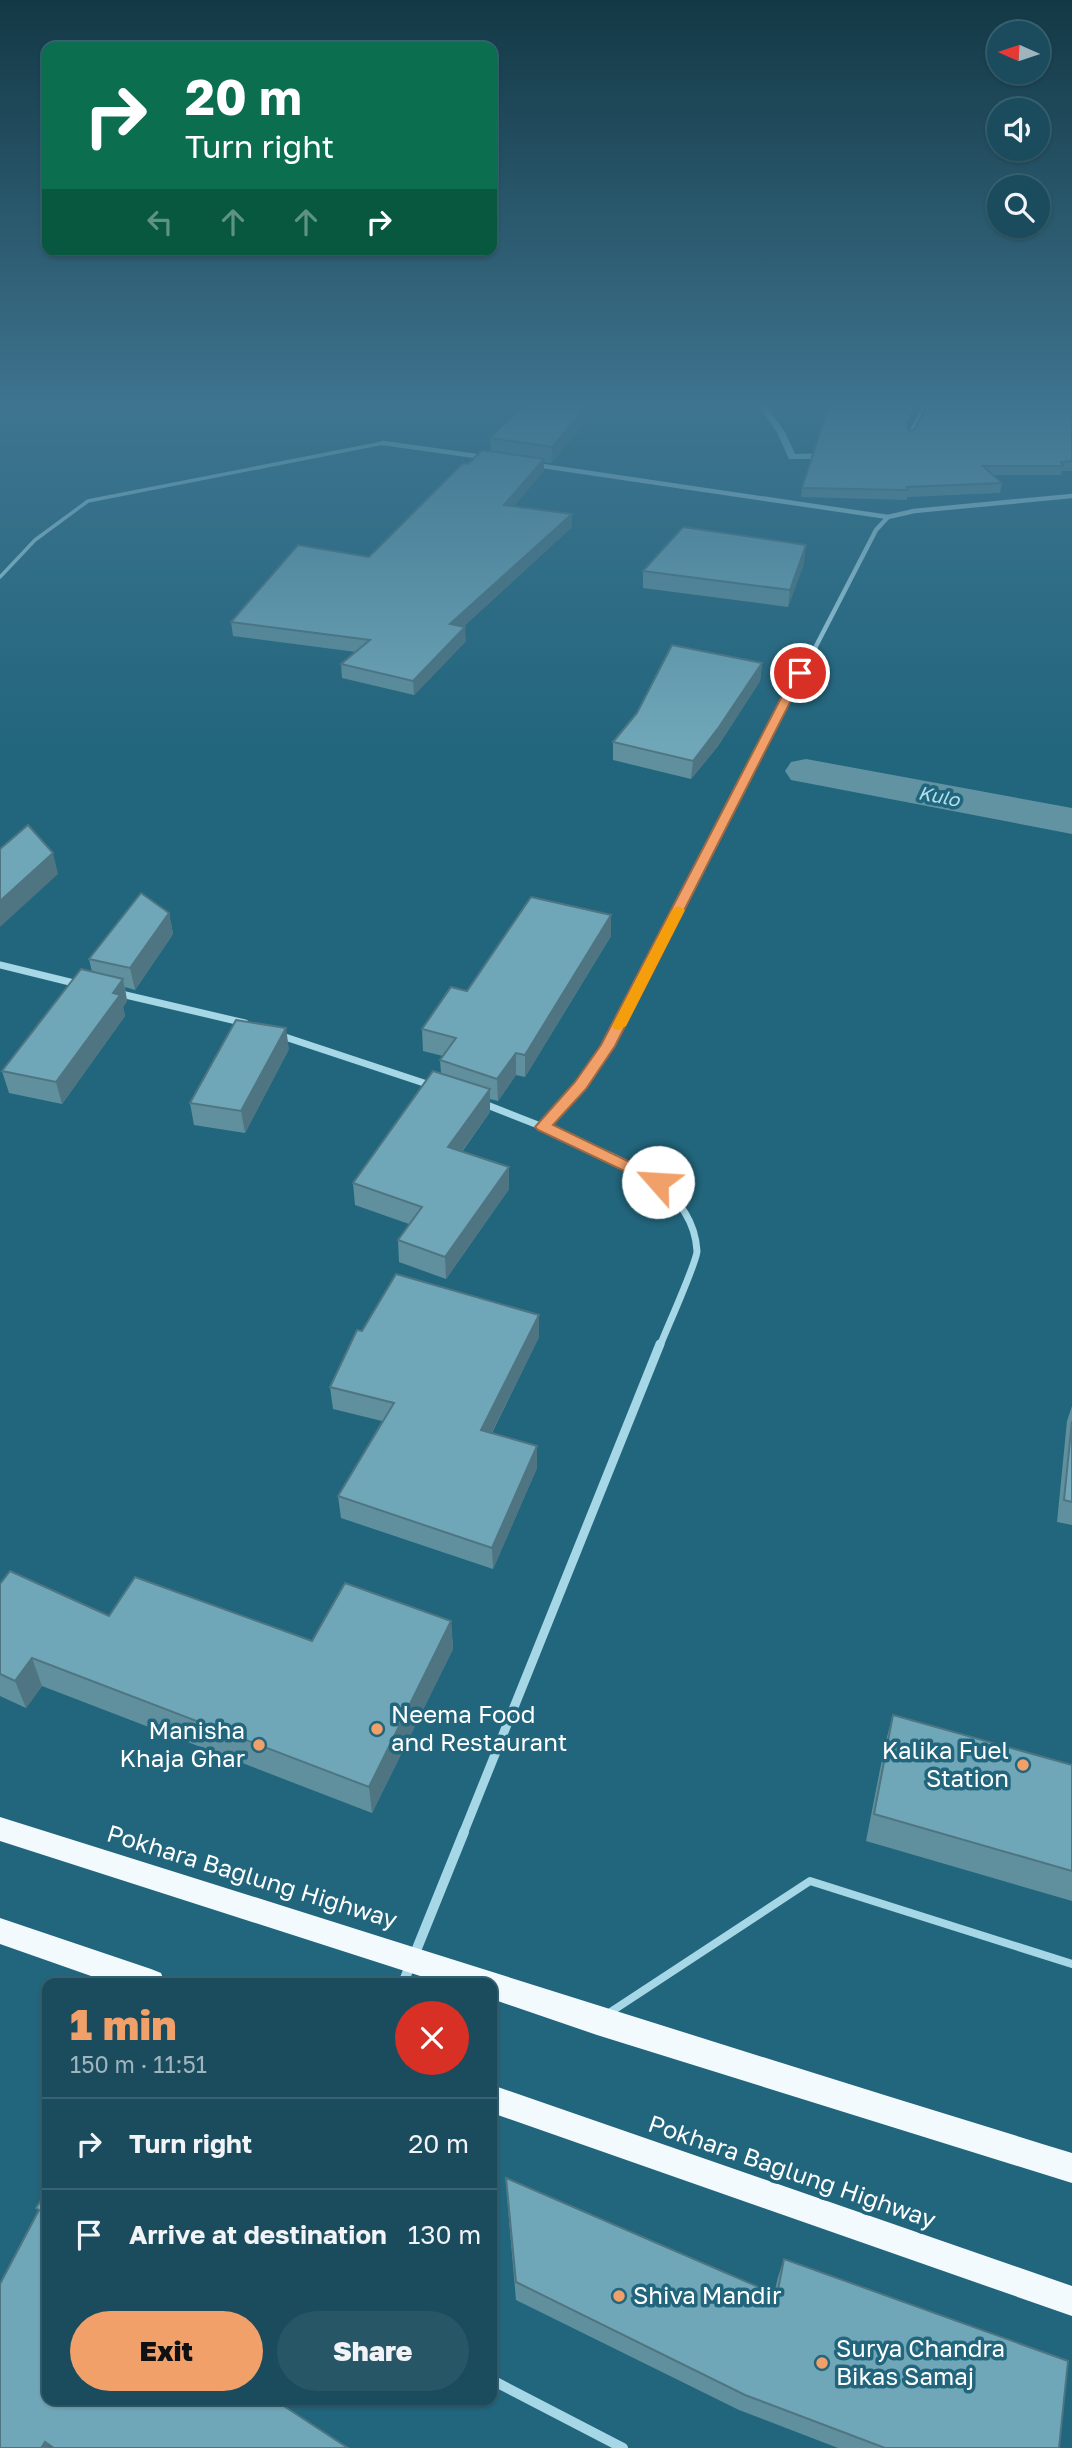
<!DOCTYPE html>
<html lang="en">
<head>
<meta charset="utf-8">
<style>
	:root { --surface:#1a4c5e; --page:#275667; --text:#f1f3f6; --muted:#9fb4bc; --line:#386373; --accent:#f2a069 }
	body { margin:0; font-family:"Golos Text",sans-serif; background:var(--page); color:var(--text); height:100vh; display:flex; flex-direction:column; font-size:26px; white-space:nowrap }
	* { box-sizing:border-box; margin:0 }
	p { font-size:23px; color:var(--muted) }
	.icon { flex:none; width:38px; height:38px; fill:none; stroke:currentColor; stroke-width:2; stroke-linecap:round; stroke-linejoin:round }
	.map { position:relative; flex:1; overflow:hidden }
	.drawer { position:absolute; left:42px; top:1978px; width:455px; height:427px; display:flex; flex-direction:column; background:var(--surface); border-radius:14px; box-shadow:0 2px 5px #0004,0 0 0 2px var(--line) }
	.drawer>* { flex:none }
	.banner { position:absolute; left:42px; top:42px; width:455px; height:214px; border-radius:14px; box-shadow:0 2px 5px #0004,0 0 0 2px var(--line); background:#0b6e4f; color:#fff; overflow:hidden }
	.needle { width:46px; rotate:273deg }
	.tools { position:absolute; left:987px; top:21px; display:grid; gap:14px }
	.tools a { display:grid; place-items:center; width:63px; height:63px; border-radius:50%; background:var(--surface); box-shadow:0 2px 5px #0004,0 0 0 2px var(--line); font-size:35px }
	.pin { position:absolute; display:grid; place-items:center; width:60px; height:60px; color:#fff; margin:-30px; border:4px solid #fff; border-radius:50%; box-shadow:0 2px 7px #0007 }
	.me { position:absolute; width:77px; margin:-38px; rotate:296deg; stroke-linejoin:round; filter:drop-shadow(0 0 5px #0008) }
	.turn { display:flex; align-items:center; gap:24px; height:147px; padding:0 28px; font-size:32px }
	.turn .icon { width:91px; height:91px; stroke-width:2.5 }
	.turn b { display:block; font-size:49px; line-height:60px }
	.lanes { display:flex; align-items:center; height:66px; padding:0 28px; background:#0003; justify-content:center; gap:35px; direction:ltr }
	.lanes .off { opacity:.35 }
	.round { display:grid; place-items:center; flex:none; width:74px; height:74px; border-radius:37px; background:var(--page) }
	.overview { display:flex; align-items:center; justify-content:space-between; height:119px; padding:0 28px }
	h1 { font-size:42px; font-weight:800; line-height:52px; color:var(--accent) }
	.cta { display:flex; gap:14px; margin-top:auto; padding:14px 28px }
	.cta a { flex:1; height:80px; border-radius:42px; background:var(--accent); color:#111; font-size:28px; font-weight:800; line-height:80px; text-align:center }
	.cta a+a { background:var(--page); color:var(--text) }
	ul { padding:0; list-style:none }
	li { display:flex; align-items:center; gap:21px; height:91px; padding:0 28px; border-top:2px solid var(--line) }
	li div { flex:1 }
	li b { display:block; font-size:26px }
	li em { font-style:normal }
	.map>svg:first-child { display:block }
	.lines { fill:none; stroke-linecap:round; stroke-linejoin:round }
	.stream { fill:#9ad6e7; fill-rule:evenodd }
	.canal { fill:#6293a3; fill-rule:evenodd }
	.service-far1 { stroke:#a6d7e6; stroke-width:3.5 }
	.service { stroke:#a6d7e6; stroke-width:8 }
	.minor-far4 { stroke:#a6d7e6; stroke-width:4.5 }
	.minor-far3 { stroke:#a6d7e6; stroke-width:5 }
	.minor-far2 { stroke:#a6d7e6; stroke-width:7 }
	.minor-far1 { stroke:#a6d7e6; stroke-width:9 }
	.minor { stroke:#a6d7e6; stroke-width:10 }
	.trunk { fill:#f3fafe; fill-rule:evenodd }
	.wall { fill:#60909e }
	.shaded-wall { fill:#4e7581 }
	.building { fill:#70a7b8; stroke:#4e7581; stroke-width:2 }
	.route { fill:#f2a069; stroke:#9d6844; stroke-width:2 }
	.slow { fill:#f59e0b }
	.poi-dot { fill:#f2a069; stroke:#22667d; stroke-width:2.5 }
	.labels { text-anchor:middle; stroke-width:7; stroke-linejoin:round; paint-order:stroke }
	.far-water-label { font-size:19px; font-style:italic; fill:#b1e0ee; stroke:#22667d }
	.near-poi-label { font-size:24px; fill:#fff; stroke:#22667d; text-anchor:start }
	.near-street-label { font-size:24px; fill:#fff; stroke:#22667d }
</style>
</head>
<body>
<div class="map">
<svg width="1072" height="2448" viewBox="0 0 1072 2448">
	<rect width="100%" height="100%" fill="#22667d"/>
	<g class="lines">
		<!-- stream -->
		<polygon class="stream" points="757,404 765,404 785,432 795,454 833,453 837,456 833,459 789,459 777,432"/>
		<!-- canal -->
		<polygon class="canal" points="806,759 1072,808 1072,834 791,780 785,771 791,762"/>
		<!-- service-far1 -->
		<polyline class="service-far1" points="0,577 35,540 88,501 383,443"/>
		<!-- service -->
		<polyline class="service" points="609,2013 810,1881 1072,1964"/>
		<!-- minor-far4 -->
		<g class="minor-far4">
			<polyline points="909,436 926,404"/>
			<polyline points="383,443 483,457"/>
			<polyline points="536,465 888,517"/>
			<polyline points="814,650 876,530 888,517 914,511 1072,496"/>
		</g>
		<!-- minor-far3 -->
		<polyline class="minor-far3" points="654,958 815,648"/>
		<!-- minor-far2 -->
		<g class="minor-far2">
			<path d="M655 956 608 1046 581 1085 543 1127C598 1152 693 1177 697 1251 697 1262 666 1330 660 1346"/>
			<polyline points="0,965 78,984"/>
			<polyline points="117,993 245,1023"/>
			<polyline points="279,1035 430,1085"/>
			<polyline points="482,1103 543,1127"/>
		</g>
		<!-- minor-far1 -->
		<polyline class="minor-far1" points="463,1834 660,1344"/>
		<!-- minor -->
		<g class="minor">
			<polyline points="403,1983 464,1832"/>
			<polyline points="492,2380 623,2448"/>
		</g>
		<!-- trunk -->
		<g class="trunk">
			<path d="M0 1817C358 1929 714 2043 1072 2153V2183L597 2035 492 1999V1983H442L0 1841Z"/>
			<polygon points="0,1918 151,1969 161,1973 165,1983 111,1983 0,1944"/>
			<polygon points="492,2085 1072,2286 1072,2316 492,2113"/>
		</g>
	</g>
	<!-- wall -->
	<g class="wall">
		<polygon points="525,404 591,404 581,428 551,463 544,462 544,471 514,506 572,514 572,527 463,627 466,641 414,695 342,678 341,664 356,652 233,636 231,622 369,557 468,464 491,451 490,438"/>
		<polygon points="1072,404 1072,471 1062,471 1061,475 993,475 1002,483 1000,493 907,497 907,500 801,497 802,488 908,429 909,431"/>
		<polygon points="804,563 788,607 643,588 643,571"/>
		<polygon points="762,663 760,681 718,746 691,779 613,760 613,742"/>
		<polygon points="169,913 173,934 135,990 125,987 127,1001 123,1007 125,1016 62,1104 9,1093 2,1071 92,972 89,959"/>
		<polygon points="611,936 525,1077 516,1075 498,1101 490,1099 490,1112 462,1152 509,1189 446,1279 399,1262 398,1240 409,1224 355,1205 353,1183 441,1073 440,1060 443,1056 423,1051 422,1029 467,991"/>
		<polygon points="289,1049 245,1133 194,1125 190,1103"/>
		<polygon points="362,1331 539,1337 492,1433 537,1446 537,1468 493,1569 341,1518 338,1496 382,1421 333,1409 330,1387"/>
		<polygon points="1072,1406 1072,1525 1057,1522 1067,1421"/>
		<polygon points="0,1584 109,1616 312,1641 451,1621 453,1649 372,1813 42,1686 26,1708 0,1696"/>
		<polygon points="893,1715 1072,1765 1072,1901 866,1841 885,1744"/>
		<polygon points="506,2178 774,2294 778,2277 784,2259 1059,2448 838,2448 739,2410 516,2300 507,2197"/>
	</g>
	<!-- shaded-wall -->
	<g class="shaded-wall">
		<polygon points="585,404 591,404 581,428 551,463 552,447"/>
		<polygon points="917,404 921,404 905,434 906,425"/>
		<polygon points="544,459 544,471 504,518 504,505"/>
		<polygon points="572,514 572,527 451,638 450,624"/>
		<polygon points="806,545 804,563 788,607 790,590"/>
		<polygon points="465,627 466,641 414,695 413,681"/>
		<polygon points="762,663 760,681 718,746 691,779 693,761"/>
		<polygon points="53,853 58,874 0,927 0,901"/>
		<polygon points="169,913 173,934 135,990 130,968"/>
		<polygon points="611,915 611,936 525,1077 525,1055"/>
		<polygon points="123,979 127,1001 123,1007 125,1016 62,1104 56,1082"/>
		<polygon points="286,1028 289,1049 245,1133 241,1111"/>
		<polygon points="516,1053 516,1075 498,1101 497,1079"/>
		<polygon points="490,1089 490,1112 449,1169 448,1147"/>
		<polygon points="509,1167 509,1189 446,1279 445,1257"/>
		<polygon points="539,1315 539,1337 482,1452 481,1430"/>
		<polygon points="537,1446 537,1468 493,1569 492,1548"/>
		<polygon points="451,1621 453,1649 372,1813 369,1787"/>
		<polygon points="32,1658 42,1686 26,1708 15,1681"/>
		<polygon points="45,2442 51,2448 41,2448"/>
	</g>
	<!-- building -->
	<g class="building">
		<polygon points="525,404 585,404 582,412 552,447 490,438"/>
		<polygon points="829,404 917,404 906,425 909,431 915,429 928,404 1072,404 1072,461 1061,462 1063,466 983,466 1002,483 907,487 908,490 802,488"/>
		<polygon points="482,450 544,459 504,505 572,514 450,624 465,627 413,681 341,664 370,640 231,622 298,545 369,557 463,463 468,464"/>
		<polygon points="683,527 806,545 790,590 643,571"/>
		<polygon points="672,645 762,663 719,727 693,761 613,742 637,713"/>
		<polygon points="28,825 53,853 0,901 0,849"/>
		<polygon points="141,893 169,913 130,968 89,959"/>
		<polygon points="531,897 611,915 525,1055 516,1053 497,1079 440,1060 456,1038 422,1029 451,987 467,991"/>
		<polygon points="81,969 123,979 113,993 120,995 56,1082 2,1071"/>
		<polygon points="236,1020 286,1028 241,1111 190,1103"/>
		<polygon points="433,1071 490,1089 448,1147 509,1167 445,1257 398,1240 422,1207 353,1183"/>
		<polygon points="396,1274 539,1315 481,1430 537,1446 492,1548 338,1496 394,1403 330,1387 357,1330 362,1331"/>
		<polygon points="1072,1421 1072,1502 1064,1500"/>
		<polygon points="10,1571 109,1616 135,1577 312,1641 345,1583 451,1621 369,1787 32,1658 15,1681 0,1674 0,1584"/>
		<polygon points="893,1715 1072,1765 1072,1871 874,1814"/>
		<polygon points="506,2178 777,2295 784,2259 1068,2361 1059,2448 885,2448 745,2395 516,2282"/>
		<polygon points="47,2191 47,2399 273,2399 348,2448 54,2448 45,2442 41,2448 0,2448 0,2284 39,2210 36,2208"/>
	</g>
	<!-- sky -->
	<linearGradient id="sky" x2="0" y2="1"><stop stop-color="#133845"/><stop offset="0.54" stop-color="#3e748f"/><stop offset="1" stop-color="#3e748f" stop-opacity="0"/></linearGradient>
	<rect width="1072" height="747" fill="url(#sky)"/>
	<!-- route -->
	<polygon class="route" points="800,670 805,673 615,1046 586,1089 553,1125 663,1178 665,1182 663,1186 658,1187 538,1130 535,1127 575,1082 601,1045 794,673"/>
	<!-- slow -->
	<polygon class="slow" points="678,906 685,910 626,1026 619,1030 614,1029 612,1026 672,910"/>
	<!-- markers -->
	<g class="poi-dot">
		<circle cx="377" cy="1729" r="7"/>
		<circle cx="259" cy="1745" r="7"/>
		<circle cx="1023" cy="1765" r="7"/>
		<circle cx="619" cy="2296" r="7"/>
		<circle cx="822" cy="2363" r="7"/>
	</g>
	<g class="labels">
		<!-- far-water labels -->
		<g class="far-water-label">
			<text transform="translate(939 796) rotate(11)" y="7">Kulo</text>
		</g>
		<!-- near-poi labels -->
		<g class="near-poi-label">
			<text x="391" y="1723">Neema Food<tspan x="391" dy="28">and Restaurant</tspan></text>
			<text x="245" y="1739" text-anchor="end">Manisha<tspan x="245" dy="28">Khaja Ghar</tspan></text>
			<text x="1009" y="1759" text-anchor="end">Kalika Fuel<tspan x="1009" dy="28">Station</tspan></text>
			<text x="633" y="2304">Shiva Mandir</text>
			<text x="836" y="2357">Surya Chandra<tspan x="836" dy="28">Bikas Samaj</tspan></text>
		</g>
		<!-- near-street labels -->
		<g class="near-street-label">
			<text transform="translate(252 1877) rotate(17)" y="8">Pokhara Baglung Highway</text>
			<text transform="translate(792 2172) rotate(19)" y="8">Pokhara Baglung Highway</text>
		</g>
	</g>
</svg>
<div class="tools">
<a><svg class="needle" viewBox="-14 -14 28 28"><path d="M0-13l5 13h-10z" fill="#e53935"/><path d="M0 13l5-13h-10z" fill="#9fb4bc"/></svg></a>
<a><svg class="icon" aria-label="sound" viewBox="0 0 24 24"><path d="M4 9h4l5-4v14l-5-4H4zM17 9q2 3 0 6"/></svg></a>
<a><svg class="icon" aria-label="search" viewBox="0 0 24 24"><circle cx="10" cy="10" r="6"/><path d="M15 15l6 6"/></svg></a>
</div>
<div class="pin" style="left:800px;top:673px;background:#d93025"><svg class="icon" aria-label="arrive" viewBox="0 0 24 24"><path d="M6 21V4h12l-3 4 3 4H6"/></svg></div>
<svg class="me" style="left:658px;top:1182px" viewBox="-20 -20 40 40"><circle r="19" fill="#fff"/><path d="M0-13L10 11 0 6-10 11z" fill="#f2a069"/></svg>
<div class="banner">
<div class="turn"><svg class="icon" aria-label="right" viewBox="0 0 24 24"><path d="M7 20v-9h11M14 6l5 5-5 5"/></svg><div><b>20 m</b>Turn right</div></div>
<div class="lanes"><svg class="icon off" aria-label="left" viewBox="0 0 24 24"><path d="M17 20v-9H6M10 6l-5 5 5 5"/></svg><svg class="icon off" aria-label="ahead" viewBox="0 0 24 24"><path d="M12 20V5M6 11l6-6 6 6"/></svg><svg class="icon off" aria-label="ahead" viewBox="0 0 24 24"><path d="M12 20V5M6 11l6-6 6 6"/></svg><svg class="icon" aria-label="right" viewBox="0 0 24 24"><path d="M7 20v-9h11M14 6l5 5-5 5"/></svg></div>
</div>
<section class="drawer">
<div class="overview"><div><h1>1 min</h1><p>150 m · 11:51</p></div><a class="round" style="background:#d93025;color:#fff"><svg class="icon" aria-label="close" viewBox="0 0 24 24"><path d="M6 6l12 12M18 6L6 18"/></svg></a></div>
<ul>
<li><svg class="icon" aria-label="right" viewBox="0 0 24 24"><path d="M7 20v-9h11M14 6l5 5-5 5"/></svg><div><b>Turn right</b></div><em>20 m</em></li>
<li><svg class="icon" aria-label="arrive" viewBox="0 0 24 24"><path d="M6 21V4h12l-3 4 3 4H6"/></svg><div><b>Arrive at destination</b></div><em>130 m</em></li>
</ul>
<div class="cta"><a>Exit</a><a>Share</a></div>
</section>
</div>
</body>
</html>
